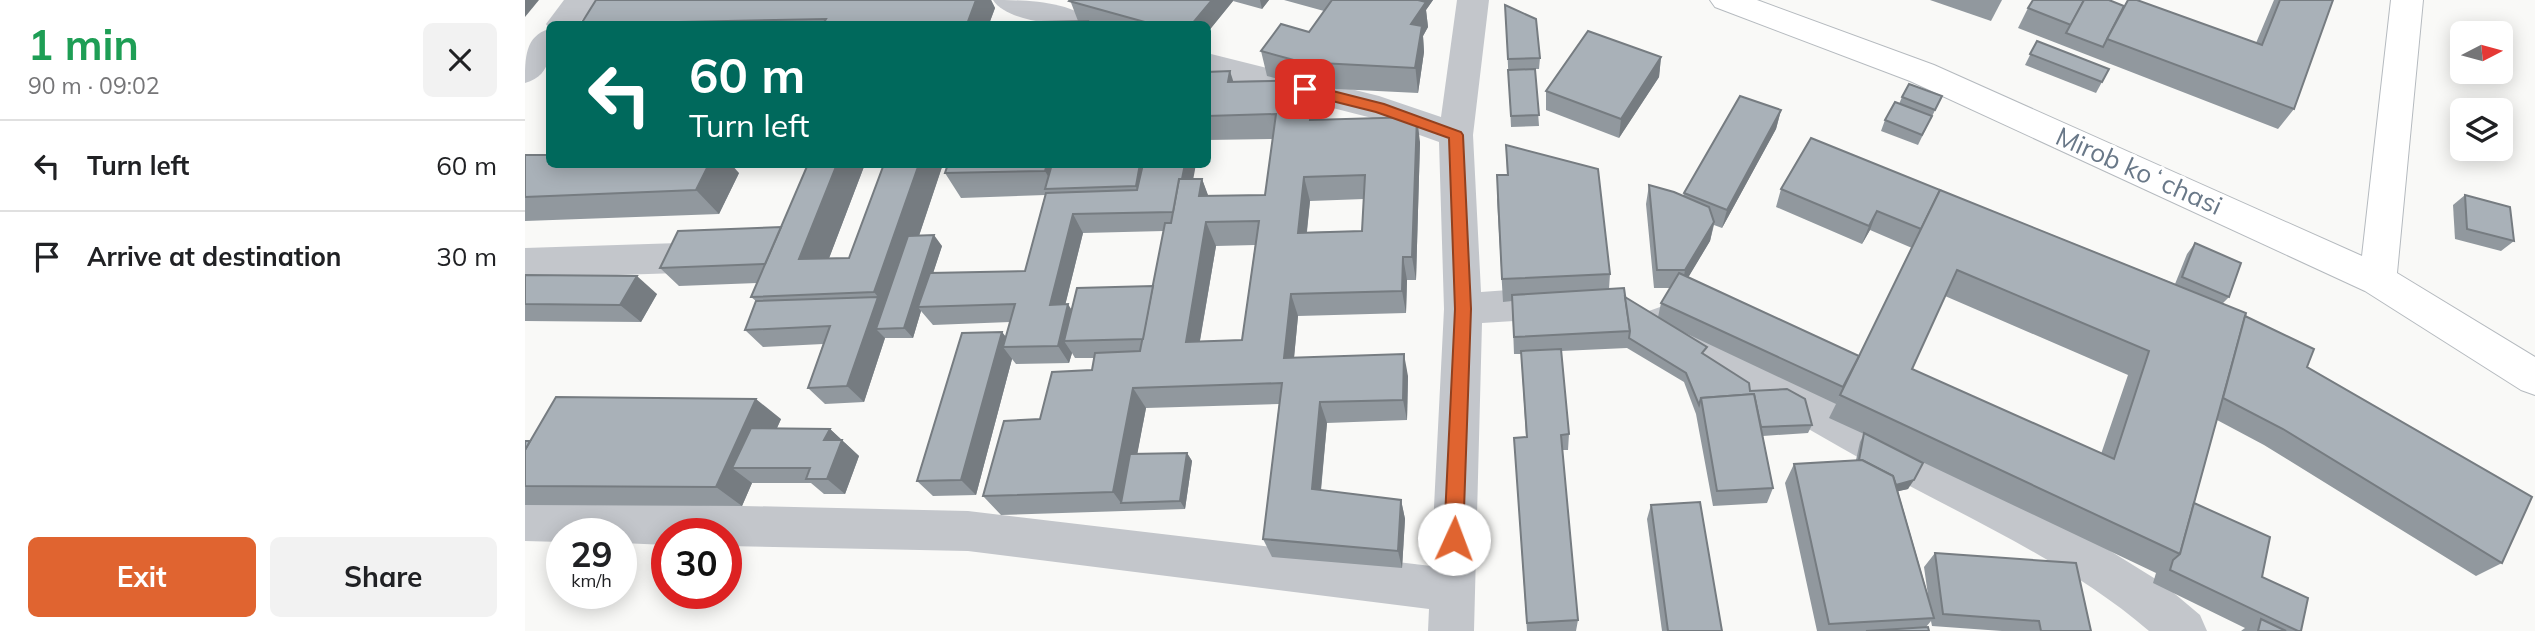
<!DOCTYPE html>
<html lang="en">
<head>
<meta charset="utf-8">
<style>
	:root { --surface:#fff; --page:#f2f2f2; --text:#202124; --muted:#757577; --line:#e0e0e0; --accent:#e06430 }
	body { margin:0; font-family:Mulish,sans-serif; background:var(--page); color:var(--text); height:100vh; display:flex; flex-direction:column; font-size:26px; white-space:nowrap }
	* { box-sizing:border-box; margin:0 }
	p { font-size:23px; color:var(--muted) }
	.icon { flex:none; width:38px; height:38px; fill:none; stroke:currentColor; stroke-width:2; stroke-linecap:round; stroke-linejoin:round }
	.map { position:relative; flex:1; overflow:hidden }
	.details { display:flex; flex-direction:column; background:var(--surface); width:525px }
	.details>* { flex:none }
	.banner { position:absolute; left:21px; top:21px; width:665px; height:147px; border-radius:10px; box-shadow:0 4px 18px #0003; background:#00695c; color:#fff; overflow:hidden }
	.needle { width:46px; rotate:84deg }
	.buttons { position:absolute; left:1925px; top:21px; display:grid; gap:14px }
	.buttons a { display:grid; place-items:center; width:63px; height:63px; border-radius:10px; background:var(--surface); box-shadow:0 4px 18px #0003; font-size:35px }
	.speed { position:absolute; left:21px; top:518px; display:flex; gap:14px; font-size:35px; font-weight:700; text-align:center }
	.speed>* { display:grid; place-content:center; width:91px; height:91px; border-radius:50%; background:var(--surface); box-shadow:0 4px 18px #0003; line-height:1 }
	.speed small { font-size:18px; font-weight:400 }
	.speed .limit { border:10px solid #d22; background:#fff; color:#111 }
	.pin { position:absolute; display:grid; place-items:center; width:60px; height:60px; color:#fff; margin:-30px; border-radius:14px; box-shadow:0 4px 10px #0006 }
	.me { position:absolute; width:77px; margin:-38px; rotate:2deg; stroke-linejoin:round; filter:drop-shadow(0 0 5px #0008) }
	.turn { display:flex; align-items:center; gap:24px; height:147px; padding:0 28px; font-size:32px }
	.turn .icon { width:91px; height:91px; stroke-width:2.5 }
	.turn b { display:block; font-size:49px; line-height:60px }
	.round { display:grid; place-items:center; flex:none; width:74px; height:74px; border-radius:10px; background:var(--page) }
	.overview { display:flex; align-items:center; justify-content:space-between; height:119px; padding:0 28px }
	h1 { font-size:42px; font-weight:700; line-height:52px; color:#1e9e55 }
	.button { display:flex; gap:14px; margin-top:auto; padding:14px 28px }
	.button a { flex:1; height:80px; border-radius:10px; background:var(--accent); color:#fff; font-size:28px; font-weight:700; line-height:80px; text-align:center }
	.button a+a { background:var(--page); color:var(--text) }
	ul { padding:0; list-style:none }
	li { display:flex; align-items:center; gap:21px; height:91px; padding:0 28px; border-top:2px solid var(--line) }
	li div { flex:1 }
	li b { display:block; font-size:26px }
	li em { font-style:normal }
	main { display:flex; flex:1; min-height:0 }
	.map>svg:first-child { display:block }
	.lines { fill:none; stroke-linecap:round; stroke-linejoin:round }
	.secondary-casing { stroke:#b5babf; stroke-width:2 }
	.street { fill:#c3c6cb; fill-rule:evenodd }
	.secondary { fill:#fff; fill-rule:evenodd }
	.wall { fill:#91989e; fill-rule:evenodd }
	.shaded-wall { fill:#767c81 }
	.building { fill:#a9b1b8; stroke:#767c81; stroke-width:2; fill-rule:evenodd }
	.route { fill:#e06430; stroke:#92411f; stroke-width:2 }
	.labels { text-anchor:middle; stroke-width:7; stroke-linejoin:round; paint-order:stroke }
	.street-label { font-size:26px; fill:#697888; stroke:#fff }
</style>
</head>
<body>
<main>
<section class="details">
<div class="overview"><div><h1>1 min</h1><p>90 m · 09:02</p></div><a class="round"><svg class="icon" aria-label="close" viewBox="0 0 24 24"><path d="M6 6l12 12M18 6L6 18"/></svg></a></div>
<ul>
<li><svg class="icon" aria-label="left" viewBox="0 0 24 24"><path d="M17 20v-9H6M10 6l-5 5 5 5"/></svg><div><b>Turn left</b></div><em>60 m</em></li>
<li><svg class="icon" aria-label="arrive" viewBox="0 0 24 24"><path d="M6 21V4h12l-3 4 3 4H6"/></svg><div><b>Arrive at destination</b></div><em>30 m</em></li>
</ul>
<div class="button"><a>Exit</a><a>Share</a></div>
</section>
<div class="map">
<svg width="2010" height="631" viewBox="0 0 2010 631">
	<rect width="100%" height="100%" fill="#f9f9f7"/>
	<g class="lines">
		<!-- secondary casing -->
		<g class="secondary-casing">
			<polygon id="secondary" points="1185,0 1232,0 1409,65 1837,256 1866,0 1898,0 1872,273 2010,357 2010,395 1996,390 1840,291 1385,81 1190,7"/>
		</g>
		<!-- street -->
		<g class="street">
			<path d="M39 0H72L54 24H24C24 50 30 74 0 83 0 58 0 36 24 29L21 24Z"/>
			<path d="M468 0C494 0 551 0 566 24 541 26 483 23 468 0Z"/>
			<polygon points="932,0 964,0 948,135 956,292 1038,286 1051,291 1057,302 1051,313 1038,318 957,323 949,631 903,631 904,609 443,551 201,546 201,534 142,534 142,545 96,543 96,534 37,534 37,542 0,541 0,501 443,511 906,566 919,309 914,142 847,118 682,76 682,53 854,96 916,117"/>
			<polygon points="154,243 167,247 173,258 167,269 154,273 0,278 0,248"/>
			<path d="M1135 307 1149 312 1328 413 1545 526 1637 583 1675 615 1682 631H1624C1552 569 1462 527 1379 483 1292 435 1207 385 1121 334L1116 323 1121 312Z"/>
		</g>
		<!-- secondary -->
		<use href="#secondary" class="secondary"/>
	</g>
	<!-- wall -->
	<g class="wall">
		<polygon points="71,0 466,0 470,8 464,24 56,24"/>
		<polygon points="545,0 744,0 737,9 708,1 682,33 682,24 566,24 553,21"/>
		<path d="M759 0H908L901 10 903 27 898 36 899 52 893 93 792 88 795 105 793 119 895 142 891 280H882L881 313 773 316 769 357 883 376 882 420 802 423 796 491 876 500 880 519 877 568 747 557 738 539 754 404 621 408 612 454 662 453 667 461 660 509 476 515 458 496 515 419 567 370 569 358H550L547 353 544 363 491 364 487 359 451 495 408 496 392 481 477 332 481 337 485 322 408 325 396 311 388 338H360L339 402 300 404 283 388 298 344 238 347 220 330 231 301 226 297 232 283 154 286 135 268 256 227 283 164H340L304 258H324L359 164H418L394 236 417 246 408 273 500 271 520 195 436 198 420 173 423 164 677 179 683 196 740 195 748 139 682 140V65L685 72 708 81 757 80 742 76 736 51 784 32 799 11ZM839 199 837 231 782 232 785 201ZM639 231 628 286 547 310 540 305 558 233ZM730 245 717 340 675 341 691 246Z"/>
		<polygon points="1405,0 1477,0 1466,21"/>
		<polygon points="1749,0 1808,0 1769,109 1753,129 1493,28 1503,8 1599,6 1731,43"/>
		<polygon points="980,5 1015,58 1014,69 1010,69 1014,126 986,127"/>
		<polygon points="1512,41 1584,69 1571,93 1500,65"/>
		<polygon points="1136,57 1134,77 1094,138 1021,110 1021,91"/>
		<polygon points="1417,96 1393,145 1356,131 1360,120 1374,104 1377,97"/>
		<path d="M1256 110 1251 129 1197 228 1189 225 1185 241 1163 277 1334 356 1415 190 1650 284 1662 254 1670 243 1704 297 1698 303 1720 316 1782 367 1977 563 1951 576 1739 445 1692 420 1669 503 1737 577 1776 631H1716L1720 628 1628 583 1631 573 1391 459 1383 489 1373 491 1403 595 1399 567 1410 553 1566 631H1477L1407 626 1406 621 1401 627 1404 631H1292L1260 483 1269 464 1331 460 1335 442 1339 434 1304 418 1317 392 1311 404 1156 331 1180 355 1225 391 1287 425 1283 433 1238 436 1248 488 1242 503 1188 506 1171 414 1159 382 1102 348 1036 351 1044 434 1043 450H1037L1053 620 1051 631H1002L989 438 1001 437 996 354H989L987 301 978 302 972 199 982 175 981 145 1085 274 1084 289 1133 317 1136 303 1145 288H1129L1121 204 1124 185 1158 196 1159 193ZM1420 296 1603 375 1576 454 1387 369Z"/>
		<polygon points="0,155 214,173 194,214 0,221"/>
		<polygon points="1256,189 1415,190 1387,248 1345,230 1337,244 1251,207"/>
		<polygon points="1940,195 1989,241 1976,251 1930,239 1928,205"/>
		<polygon points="0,275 132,294 116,322 0,321"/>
		<polygon points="256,419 252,428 305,429 334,456 320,494 299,494 286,483 227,483 217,506 0,505 0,441"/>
		<polygon points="1126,505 1197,631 1137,631 1122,519"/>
	</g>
	<!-- shaded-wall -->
	<g class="shaded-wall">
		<polygon points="0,0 14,0 0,17"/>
		<polygon points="451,0 466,0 470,8 464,24 442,24"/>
		<polygon points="687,0 708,0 708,1 682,33 682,24 667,24"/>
		<polygon points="735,0 744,0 737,9"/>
		<polygon points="889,0 908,0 901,10 903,27 898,36 899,52 893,93 886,24"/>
		<polygon points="1136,57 1134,77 1094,138 1096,119"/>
		<polygon points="705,71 713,96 703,82"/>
		<polygon points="790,80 795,105 791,144 785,120"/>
		<polygon points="1256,110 1251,129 1197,228 1202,210"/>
		<polygon points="892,117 895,142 891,280 887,257"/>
		<polygon points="184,164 206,164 214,173 194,214 171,190"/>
		<polygon points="312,164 340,164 295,282 274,259"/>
		<polygon points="394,164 418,164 363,328 351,329 360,338 339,402 322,386 353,297 349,292"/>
		<polygon points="522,164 542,164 530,188 520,171"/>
		<polygon points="615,164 619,164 619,205 611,186"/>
		<polygon points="660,164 671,164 659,230 651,212"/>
		<polygon points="779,177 785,201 779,256 773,233"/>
		<polygon points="677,179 686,203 674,196"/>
		<polygon points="1352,211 1345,230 1337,244 1344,226"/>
		<polygon points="548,214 558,233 536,322 525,305"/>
		<polygon points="681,222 691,246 671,363 661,342"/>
		<polygon points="1189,222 1185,241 1157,288 1160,270"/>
		<polygon points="409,235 417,246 397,307 393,307 396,311 388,338 379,328"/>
		<polygon points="878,257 882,280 881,313 877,291"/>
		<polygon points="112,276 132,294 116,322 95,305"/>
		<polygon points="766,294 773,316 767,379 759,358"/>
		<polygon points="543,304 554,322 539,341 547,353 544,363 533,346"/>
		<polygon points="477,332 488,347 478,347 487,359 451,495 436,480"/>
		<polygon points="879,354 883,376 882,420 878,400"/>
		<polygon points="608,388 621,408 603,503 596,503 588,492"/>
		<polygon points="231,399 256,419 234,468 207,468 227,483 217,506 191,487"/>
		<polygon points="795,402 802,423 794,508 787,489"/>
		<polygon points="305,429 334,456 320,494 302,479 299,440"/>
		<polygon points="662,453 667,461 660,509 655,501"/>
		<polygon points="1389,480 1383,489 1357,495 1362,487"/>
		<polygon points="876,500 880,519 877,568 873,551"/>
	</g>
	<!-- building -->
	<g class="building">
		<polygon points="71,0 451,0 442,24 298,24 301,19 56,24"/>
		<polygon points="545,0 687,0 667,24 627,24 544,1"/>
		<polygon points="807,0 893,0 901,2 886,24 897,26 890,68 776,62 736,51 756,24 784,32"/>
		<polygon points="1508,0 1559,0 1546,25 1503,8"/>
		<polygon points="1559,0 1584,0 1599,6 1578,47 1541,33"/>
		<polygon points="1603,0 1612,0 1737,45 1755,0 1808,0 1769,109 1582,39"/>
		<polygon points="980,5 1011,19 1015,58 983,59"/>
		<polygon points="563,21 562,24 472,24 473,23"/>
		<polygon points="1063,31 1136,57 1096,119 1021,91"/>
		<polygon points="1512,41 1584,69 1577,82 1505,54"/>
		<polygon points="1010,69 1014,115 986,116 983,70"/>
		<path d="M705 71 703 82 790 80 785 120 892 117 887 257H878L877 291 766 294 759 358 879 354 878 400 795 402 787 489 876 500 873 551 738 539 757 383 608 388 588 492 458 496 479 421 515 419 527 372 567 370 570 353 615 351 640 223H646L654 179H677L674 196 740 195 751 114 682 116V72ZM840 175 837 231 773 233 779 177ZM734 221 717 340 661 342 681 222Z"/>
		<polygon points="1384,84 1417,96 1410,110 1377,97"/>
		<polygon points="1215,96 1256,110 1202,210 1159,193"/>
		<polygon points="1370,102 1407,116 1397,135 1360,120"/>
		<polygon points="1286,138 1415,190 1396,229 1352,211 1344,226 1256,189"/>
		<polygon points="981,145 1073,169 1085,274 977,279 972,175 983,175"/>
		<polygon points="0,155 24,155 24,164 184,164 171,190 0,197"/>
		<polygon points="283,164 312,164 274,259 324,258 359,164 394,164 349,292 226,297"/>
		<polygon points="423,164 522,164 520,171 420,173"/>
		<polygon points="527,164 615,164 611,186 520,189"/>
		<polygon points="618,164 660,164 657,179 654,179 648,212 548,214 525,305 543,304 533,346 478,347 490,304 393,307 405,273 500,271 521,193 612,190"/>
		<polygon points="1124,185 1149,192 1184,207 1189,222 1160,270 1132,270"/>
		<path d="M1415 190 1721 313 1655 554 1315 395ZM1432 270 1624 351 1589 459 1387 369Z"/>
		<polygon points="1940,195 1985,207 1989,241 1942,229"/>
		<polygon points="256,227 240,264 135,268 153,231"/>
		<polygon points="409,235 379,328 351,329 383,236"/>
		<polygon points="1670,243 1716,263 1704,297 1657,277"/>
		<polygon points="1154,273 1334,356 1318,387 1136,303"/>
		<polygon points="0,275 112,276 95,305 0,304"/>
		<polygon points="628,286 618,339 539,341 552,288"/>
		<polygon points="1099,288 1105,331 989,337 987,295"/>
		<polygon points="353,297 322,386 283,388 305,326 220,330 231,301"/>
		<polygon points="1100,297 1182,347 1177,353 1224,383 1225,391 1262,389 1280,399 1287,425 1236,427 1229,394 1176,398 1174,405 1161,373 1104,338 1105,331"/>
		<polygon points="1720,316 1789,349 1782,367 2007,497 1977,563 1758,429 1698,398"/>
		<polygon points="477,332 436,480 392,481 437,333"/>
		<polygon points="1036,349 1044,434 1036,435 1053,620 1002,623 989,438 1002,437 996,351"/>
		<polygon points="1229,394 1248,488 1192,491 1176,398"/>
		<polygon points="31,397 231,399 191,487 0,486 0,450"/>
		<polygon points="226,428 305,429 299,440 317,440 302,479 281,479 285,468 207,468"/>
		<polygon points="1339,433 1398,463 1389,480 1371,485 1368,476 1337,460 1334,460"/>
		<polygon points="0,441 5,441 0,450"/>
		<polygon points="662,453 655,501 596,503 605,454"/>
		<polygon points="1337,460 1368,476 1409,618 1304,624 1269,464"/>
		<polygon points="1175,502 1197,631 1143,631 1126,505"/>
		<polygon points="1669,503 1745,537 1737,577 1783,598 1776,631 1773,631 1645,570 1648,560 1655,554"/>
		<polygon points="1410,553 1551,563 1566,631 1516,631 1514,621 1418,614"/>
		<polygon points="1736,619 1761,631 1733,631"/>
		<polygon points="1403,627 1404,631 1341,631"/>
	</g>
	<!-- route -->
	<polygon class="route" points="780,84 859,104 936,132 938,135 946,309 938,539 935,545 929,547 922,545 919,539 930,309 924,138 851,112 775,93 775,86"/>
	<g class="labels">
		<!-- street labels -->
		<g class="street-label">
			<text transform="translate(1614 171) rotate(24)" y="9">Mirob koʻchasi</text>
		</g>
	</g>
</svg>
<div class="buttons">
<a><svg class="needle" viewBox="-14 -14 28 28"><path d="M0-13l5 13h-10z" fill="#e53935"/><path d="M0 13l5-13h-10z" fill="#757577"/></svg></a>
<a><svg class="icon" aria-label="layers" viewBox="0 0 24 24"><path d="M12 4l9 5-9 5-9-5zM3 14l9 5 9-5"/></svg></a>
</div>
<div class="speed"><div>29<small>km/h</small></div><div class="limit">30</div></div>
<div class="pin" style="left:780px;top:89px;background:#d93025"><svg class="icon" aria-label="arrive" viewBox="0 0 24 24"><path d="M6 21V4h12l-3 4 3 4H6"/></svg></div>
<svg class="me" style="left:929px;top:539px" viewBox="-20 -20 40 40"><circle r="19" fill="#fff"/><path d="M0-13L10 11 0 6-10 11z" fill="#e06430"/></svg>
<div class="banner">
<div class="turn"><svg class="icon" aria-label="left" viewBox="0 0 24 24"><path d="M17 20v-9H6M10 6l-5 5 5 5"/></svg><div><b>60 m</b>Turn left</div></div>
</div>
</div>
</main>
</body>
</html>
